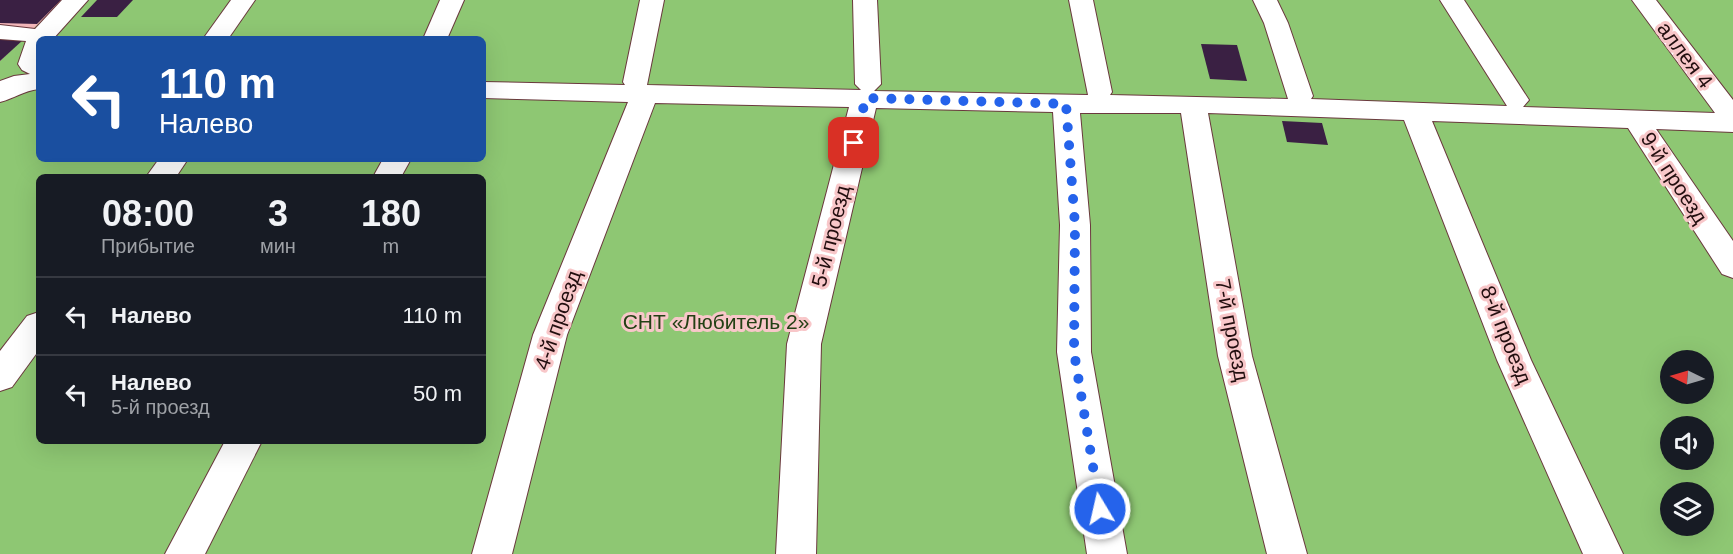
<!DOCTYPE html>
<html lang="ru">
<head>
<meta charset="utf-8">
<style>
	:root { --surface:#171b24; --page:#242831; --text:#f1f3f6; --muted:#9ea1a6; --line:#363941 }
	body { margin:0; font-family:Arial,sans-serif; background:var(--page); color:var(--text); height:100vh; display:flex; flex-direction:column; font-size:22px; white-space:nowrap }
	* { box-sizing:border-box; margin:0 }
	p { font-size:20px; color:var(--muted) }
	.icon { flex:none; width:33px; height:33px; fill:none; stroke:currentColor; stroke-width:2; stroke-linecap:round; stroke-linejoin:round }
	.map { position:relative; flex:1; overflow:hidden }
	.details { position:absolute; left:36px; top:174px; width:450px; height:270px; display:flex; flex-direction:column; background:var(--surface); border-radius:9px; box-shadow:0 6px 24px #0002 }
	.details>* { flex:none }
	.banner { position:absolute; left:36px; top:36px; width:450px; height:126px; border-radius:9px; box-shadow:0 6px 24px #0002; background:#1a4fa0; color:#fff; overflow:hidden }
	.needle { width:39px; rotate:275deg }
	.tools { position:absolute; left:1660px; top:350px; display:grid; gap:12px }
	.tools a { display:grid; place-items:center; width:54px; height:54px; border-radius:50%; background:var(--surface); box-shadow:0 6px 24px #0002; font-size:30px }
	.pin { position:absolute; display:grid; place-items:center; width:51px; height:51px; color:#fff; margin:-26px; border-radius:12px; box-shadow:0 3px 9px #0006 }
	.me { position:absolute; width:66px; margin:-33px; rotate:351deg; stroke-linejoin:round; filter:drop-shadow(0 0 4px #0008) }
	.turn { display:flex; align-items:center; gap:21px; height:126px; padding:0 24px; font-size:27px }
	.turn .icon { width:78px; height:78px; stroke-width:2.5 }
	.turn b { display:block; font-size:42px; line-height:51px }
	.eta { display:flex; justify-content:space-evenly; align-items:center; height:102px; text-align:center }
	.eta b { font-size:36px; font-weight:800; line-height:42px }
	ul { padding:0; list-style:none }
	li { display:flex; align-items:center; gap:18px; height:78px; padding:0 24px; border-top:2px solid var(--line) }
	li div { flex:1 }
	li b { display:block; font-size:22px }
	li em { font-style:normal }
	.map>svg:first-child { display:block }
	.green { fill:#8ec773; fill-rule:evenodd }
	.building { fill:#3a2043 }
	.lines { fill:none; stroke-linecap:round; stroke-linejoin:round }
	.minor-casing { stroke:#6a393d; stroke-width:2 }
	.minor { fill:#fff; fill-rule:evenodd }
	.route { stroke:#2563eb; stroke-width:10; stroke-dasharray:0 18 }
	.labels { text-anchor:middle; stroke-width:6; stroke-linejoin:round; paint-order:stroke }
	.street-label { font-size:21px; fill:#220e0f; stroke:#f8c7c9 }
	.park-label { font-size:21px; fill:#234014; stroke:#f8c7c9 }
</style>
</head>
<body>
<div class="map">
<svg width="1733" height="554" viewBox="0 0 1733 554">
	<rect width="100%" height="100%" fill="#f2b6b9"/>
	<!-- green -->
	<path class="green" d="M63 0H1733V554H0V61ZM39 39H483V159H39ZM39 177H483V441H39ZM1671 360H1704V393H1671ZM1671 426H1704V459H1671ZM1671 492H1704V525H1671Z"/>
	<!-- building -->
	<g class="building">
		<polygon points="0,0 61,0 37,24 0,23"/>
		<polygon points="97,0 133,0 117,17 81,17"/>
		<polygon points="0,39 23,40 0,61"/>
		<polygon points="1201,44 1237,45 1247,81 1210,79"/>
		<polygon points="1282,121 1322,123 1328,145 1287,142"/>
	</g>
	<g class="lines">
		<!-- minor casing -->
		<g class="minor-casing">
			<g id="minor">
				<path d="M62 0H88L53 39H39V89C23 91 15 98 0 102V81L14 76 30 74 22 70 18 64 26 41 0 39V25L35 29Z"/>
				<polygon points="231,0 255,0 228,39 203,39"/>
				<polygon points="440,0 464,0 447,39 423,39"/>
				<polygon points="640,0 664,0 647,85 861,90 855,84 853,0 877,0 881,84 874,91 1088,95 1069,0 1093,0 1112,92 1110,95 1288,99 1264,23 1253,0 1277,0 1288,23 1313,96 1311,99 1507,106 1440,0 1464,0 1529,100 1523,107 1715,113 1632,0 1656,0 1733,100 1733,132 1656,129 1733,241 1733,278 1722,274 1628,128 1432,121 1531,360 1623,554 1583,554 1497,360 1404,120 1208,113 1252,356 1307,554 1267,554 1218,356 1181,113 1080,113 1090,225 1091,352 1127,554 1087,554 1057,352 1060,225 1053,112 876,108 821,344 816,554 776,554 787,344 849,107 655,103 567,335 512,554 472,554 533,335 628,102 483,98 483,82 625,85 623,82"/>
				<polygon points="159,159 188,159 176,177 146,177"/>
				<polygon points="383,159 411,159 401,177 373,177"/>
				<polygon points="39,312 39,350 12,387 0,391 0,351 27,316"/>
				<polygon points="225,441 262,441 205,554 165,554"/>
			</g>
		</g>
		<!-- minor -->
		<use href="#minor" class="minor"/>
	</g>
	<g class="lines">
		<!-- route -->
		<polyline class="route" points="854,143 866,98 1066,104 1075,225 1074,352 1100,509"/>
	</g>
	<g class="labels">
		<!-- street labels -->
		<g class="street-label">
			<text transform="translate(1685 55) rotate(53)" y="7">аллея 4</text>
			<text transform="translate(1674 178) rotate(57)" y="7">9-й проезд</text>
			<text transform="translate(831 236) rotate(-76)" y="7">5-й проезд</text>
			<text transform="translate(558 320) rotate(-71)" y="7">4-й проезд</text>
			<text transform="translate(1232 330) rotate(79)" y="7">7-й проезд</text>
			<text transform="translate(1506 335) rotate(68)" y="7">8-й проезд</text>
		</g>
		<!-- park labels -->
		<g class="park-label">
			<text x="716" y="329">СНТ «Любитель 2»</text>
		</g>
	</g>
</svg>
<div class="tools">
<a><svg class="needle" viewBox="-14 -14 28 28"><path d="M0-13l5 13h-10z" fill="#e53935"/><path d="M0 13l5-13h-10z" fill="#9ea1a6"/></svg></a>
<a><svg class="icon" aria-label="sound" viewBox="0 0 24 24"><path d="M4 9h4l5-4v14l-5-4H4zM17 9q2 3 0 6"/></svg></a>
<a><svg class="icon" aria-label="layers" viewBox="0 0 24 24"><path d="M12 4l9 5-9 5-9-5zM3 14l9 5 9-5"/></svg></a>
</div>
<div class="pin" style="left:854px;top:143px;background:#d93025"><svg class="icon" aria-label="arrive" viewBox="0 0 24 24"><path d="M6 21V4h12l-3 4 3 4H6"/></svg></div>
<svg class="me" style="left:1100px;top:509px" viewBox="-20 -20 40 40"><circle r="17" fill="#2563eb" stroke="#fff" stroke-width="3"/><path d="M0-11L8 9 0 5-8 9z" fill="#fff"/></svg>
<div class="banner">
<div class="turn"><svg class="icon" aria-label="left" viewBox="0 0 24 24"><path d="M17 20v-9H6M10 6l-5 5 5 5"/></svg><div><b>110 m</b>Налево</div></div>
</div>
<section class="details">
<div class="eta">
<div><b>08:00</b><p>Прибытие</p></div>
<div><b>3</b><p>мин</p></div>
<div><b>180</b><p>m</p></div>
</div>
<ul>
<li><svg class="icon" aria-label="left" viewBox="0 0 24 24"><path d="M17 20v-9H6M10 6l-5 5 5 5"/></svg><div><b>Налево</b></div><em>110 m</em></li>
<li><svg class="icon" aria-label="left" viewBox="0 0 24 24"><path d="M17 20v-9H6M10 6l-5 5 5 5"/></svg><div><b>Налево</b><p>5-й проезд</p></div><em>50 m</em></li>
</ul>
</section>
</div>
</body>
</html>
